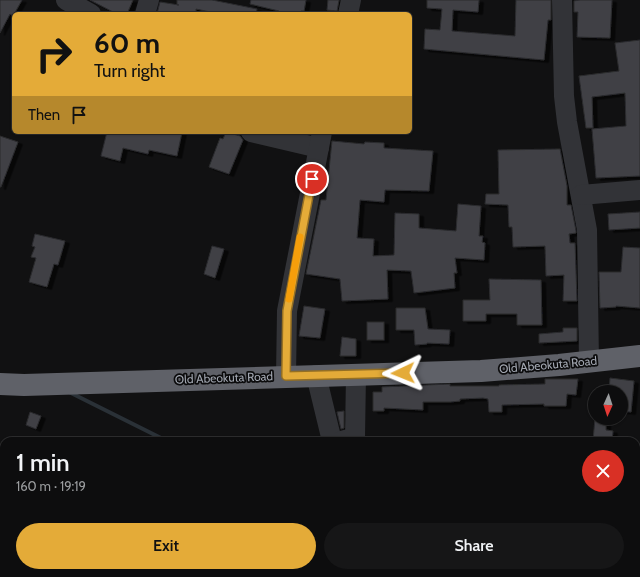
<!DOCTYPE html>
<html lang="en">
<head>
<meta charset="utf-8">
<style>
	:root { --surface:#0d0d0e; --page:#161617; --text:#f1f3f6; --muted:#9a9c9e; --line:#2d2d2e; --accent:#e4ab38 }
	body { margin:0; font-family:Cabin,sans-serif; background:var(--page); color:var(--text); height:100vh; display:flex; flex-direction:column; font-size:15px; white-space:nowrap }
	* { box-sizing:border-box; margin:0 }
	p { font-size:13px; color:var(--muted) }
	.icon { flex:none; width:22px; height:22px; fill:none; stroke:currentColor; stroke-width:2; stroke-linecap:round; stroke-linejoin:round }
	.map { position:relative; flex:1; overflow:hidden }
	.drawer { position:absolute; left:0px; top:437px; width:640px; height:140px; display:flex; flex-direction:column; background:var(--surface); border-radius:12px 12px 0 0; box-shadow:0 1px 3px #0004,0 0 0 1px var(--line) }
	.drawer>* { flex:none }
	.top-card { position:absolute; left:12px; top:12px; width:400px; height:122px; border-radius:6px; box-shadow:0 1px 3px #0004,0 0 0 1px var(--line); background:#e4ab38; color:#111; overflow:hidden }
	.needle { width:26px; rotate:183deg }
	.fabs { position:absolute; left:588px; top:385px; display:grid; gap:8px }
	.fabs a { display:grid; place-items:center; width:40px; height:40px; border-radius:50%; background:var(--surface); box-shadow:0 1px 3px #0004,0 0 0 1px var(--line); font-size:20px }
	.pin { position:absolute; display:grid; place-items:center; width:34px; height:34px; color:#fff; margin:-17px; border:2px solid #fff; border-radius:50%; box-shadow:0 1px 4px #0007 }
	.me { position:absolute; width:44px; margin:-22px; rotate:268deg; stroke-linejoin:round; filter:drop-shadow(0 0 3px #0008) }
	.turn { display:flex; align-items:center; gap:14px; height:84px; padding:0 16px; font-size:18px }
	.turn .icon { width:52px; height:52px; stroke-width:2.5 }
	.turn b { display:block; font-size:28px; line-height:34px }
	.then { display:flex; align-items:center; height:38px; padding:0 16px; background:#0003; gap:8px; font-size:15px }
	.round { display:grid; place-items:center; flex:none; width:42px; height:42px; border-radius:21px; background:var(--page) }
	.overview { display:flex; align-items:center; justify-content:space-between; height:68px; padding:0 16px }
	h1 { font-size:24px; font-weight:600; line-height:30px }
	.cta { display:flex; gap:8px; margin-top:auto; padding:8px 16px }
	.cta a { flex:1; height:46px; border-radius:24px; background:var(--accent); color:#111; font-size:16px; font-weight:600; line-height:46px; text-align:center }
	.cta a+a { background:var(--page); color:var(--text) }
	.map>svg:first-child { display:block }
	.lines { fill:none; stroke-linecap:round; stroke-linejoin:round }
	.stream { stroke:#2a3137; stroke-width:4 }
	.building { fill:#404145; stroke:#2b2b2e; filter:url(#shadow) }
	.minor { stroke:#323337; stroke-width:20 }
	.highway { stroke:#5f6168; stroke-width:22 }
	.rail-casing { stroke:#494b50; stroke-width:4.5 }
	.rail { stroke:#0c0c0d; stroke-width:3; stroke-dasharray:9; stroke-linecap:butt }
	.route-casing { stroke:#946f24; stroke-width:10 }
	.route { stroke:#e4ab38; stroke-width:7 }
	.slow { stroke:#f59e0b; stroke-width:7 }
	.labels { text-anchor:middle; stroke-width:3.5; stroke-linejoin:round; paint-order:stroke }
	.street-label { font-size:12px; fill:#a3a8b2; stroke:#0c0c0d }
</style>
</head>
<body>
<div class="map">
<svg width="640" height="577" viewBox="0 0 640 577">
	<defs>
		<filter id="shadow"><feDropShadow dx="4.5" dy="2.5" stdDeviation="0" flood-color="#0009"/></filter>
	</defs>
	<rect width="100%" height="100%" fill="#111112"/>
	<g class="lines">
		<!-- stream -->
		<g class="stream">
			<polyline points="69,392 167,441"/>
			<polyline points="432,573 440,577"/>
		</g>
	</g>
	<!-- building -->
	<g class="building">
		<polygon points="0,0 22,0 13,16 10,14 0,33"/>
		<polygon points="90,0 133,0 127,14 117,14"/>
		<polygon points="177,0 212,0 257,9 256,14 220,14 196,9 196,14 157,14 160,2 179,5 177,5"/>
		<polygon points="251,0 306,0 304,11 301,11 300,14 279,14 279,11 250,4"/>
		<polygon points="328,0 339,0 337,11 327,10"/>
		<polygon points="427,0 479,0 478,12 453,10 452,31 515,36 516,0 551,0 551,20 548,20 544,60 424,49 425,29 440,30 442,9 427,8"/>
		<polygon points="580,0 612,0 610,38 577,37 578,12 574,12 574,1"/>
		<polygon points="640,40 640,176 596,178 592,129 626,126 625,93 592,97 593,128 586,128 579,76 619,71 615,43"/>
		<polygon points="107,132 182,132 177,156 149,150 148,154 123,148 120,161 101,156"/>
		<polygon points="226,132 240,136 243,140 229,174 209,167 220,138 223,139"/>
		<polygon points="0,136 18,142 1,187 0,187"/>
		<polygon points="332,141 364,144 365,142 384,143 384,148 433,151 429,191 385,190 384,202 360,200 357,238 374,239 373,256 394,255 395,213 419,214 419,228 456,231 458,204 481,206 479,236 483,236 482,242 485,243 484,260 455,258 457,273 454,273 455,288 414,293 411,271 387,270 388,299 342,301 340,279 306,274 321,200 326,200"/>
		<polygon points="560,149 567,186 567,205 571,205 576,231 576,233 569,234 570,243 575,243 577,301 563,301 564,275 546,276 545,246 513,247 512,227 509,227 508,205 485,204 486,194 499,194 498,150"/>
		<polygon points="640,212 640,228 609,230 608,214"/>
		<polygon points="35,234 65,241 58,265 54,264 47,287 29,282 36,258 31,257 35,247 32,246"/>
		<polygon points="212,246 224,249 215,278 204,274"/>
		<polygon points="623,247 640,248 640,308 616,306 616,307 600,308 599,272 621,272"/>
		<polygon points="489,279 541,280 542,325 517,325 517,314 486,314 486,321 463,321 463,300 490,300"/>
		<polygon points="304,306 325,309 320,338 299,336"/>
		<polygon points="396,308 425,308 428,329 450,330 449,344 427,343 427,344 415,345 414,330 396,330"/>
		<rect x="367" y="322" width="17" height="18"/>
		<polygon points="563,328 577,328 577,341 539,343 539,334 563,332"/>
		<polygon points="342,337 356,339 356,356 340,356"/>
		<polygon points="610,378 634,381 631,412 621,411 621,392 609,392"/>
		<polygon points="545,379 578,379 576,395 567,394 566,406 544,406 544,404 502,405 502,412 489,412 488,399 483,398 460,399 460,401 450,402 423,402 423,410 384,408 384,411 373,411 373,392 382,392 382,387 450,384 450,386 499,386 499,385 545,384"/>
		<polygon points="344,411 344,428 341,429 337,412"/>
		<polygon points="30,412 41,416 36,429 26,425"/>
		<polygon points="595,418 606,418 606,430 613,431 612,441 593,441"/>
	</g>
	<g class="lines">
		<!-- minor -->
		<g class="minor">
			<polyline points="66,0 91,14"/>
			<polyline points="562,0 564,96 567,122 587,230 589,362"/>
			<polyline points="145,14 149,0"/>
			<polyline points="348,14 351,0"/>
			<polyline points="251,132 319,148"/>
			<polyline points="581,195 640,190"/>
			<polyline points="316,375 331,437 335,441"/>
			<polyline points="286,376 287,311 322,132"/>
			<polyline points="341,441 355,437 356,374"/>
			<polyline points="0,460 4,462"/>
			<polyline points="224,573 226,577"/>
		</g>
		<!-- highway -->
		<polyline class="highway" points="0,384 24,385 481,371 559,365 640,356"/>
		<!-- rail casing -->
		<g class="rail-casing">
			<g id="rail">
				<polyline points="0,523 4,526"/>
				<polyline points="85,573 91,577"/>
			</g>
		</g>
		<!-- rail -->
		<use href="#rail" class="rail"/>
	</g>
	<g class="lines">
		<!-- route casing -->
		<g class="route-casing">
			<polyline id="route" points="312,179 287,311 286,376 403,373"/>
		</g>
		<!-- route -->
		<use href="#route" class="route"/>
		<!-- slow -->
		<polyline class="slow" points="289,299 300,237"/>
	</g>
	<g class="labels">
		<!-- street labels -->
		<g class="street-label">
			<text transform="translate(548 365) rotate(-5)" y="4">Old Abeokuta Road</text>
			<text transform="translate(224 378) rotate(-2)" y="4">Old Abeokuta Road</text>
		</g>
	</g>
</svg>
<div class="fabs">
<a><svg class="needle" viewBox="-14 -14 28 28"><path d="M0-13l5 13h-10z" fill="#e53935"/><path d="M0 13l5-13h-10z" fill="#9a9c9e"/></svg></a>
</div>
<div class="pin" style="left:312px;top:179px;background:#d93025"><svg class="icon" aria-label="arrive" viewBox="0 0 24 24"><path d="M6 21V4h12l-3 4 3 4H6"/></svg></div>
<svg class="me" style="left:403px;top:373px" viewBox="-20 -20 40 40"><path d="M0-17L14 15 0 8-14 15z" fill="#e4ab38" stroke="#fff" stroke-width="4"/></svg>
<div class="top-card">
<div class="turn"><svg class="icon" aria-label="right" viewBox="0 0 24 24"><path d="M7 20v-9h11M14 6l5 5-5 5"/></svg><div><b>60 m</b>Turn right</div></div>
<div class="then">Then<svg class="icon" aria-label="arrive" viewBox="0 0 24 24"><path d="M6 21V4h12l-3 4 3 4H6"/></svg></div>
</div>
<section class="drawer">
<div class="overview"><div><h1>1 min</h1><p>160 m · 19:19</p></div><a class="round" style="background:#d93025;color:#fff"><svg class="icon" aria-label="close" viewBox="0 0 24 24"><path d="M6 6l12 12M18 6L6 18"/></svg></a></div>
<div class="cta"><a>Exit</a><a>Share</a></div>
</section>
</div>
</body>
</html>
